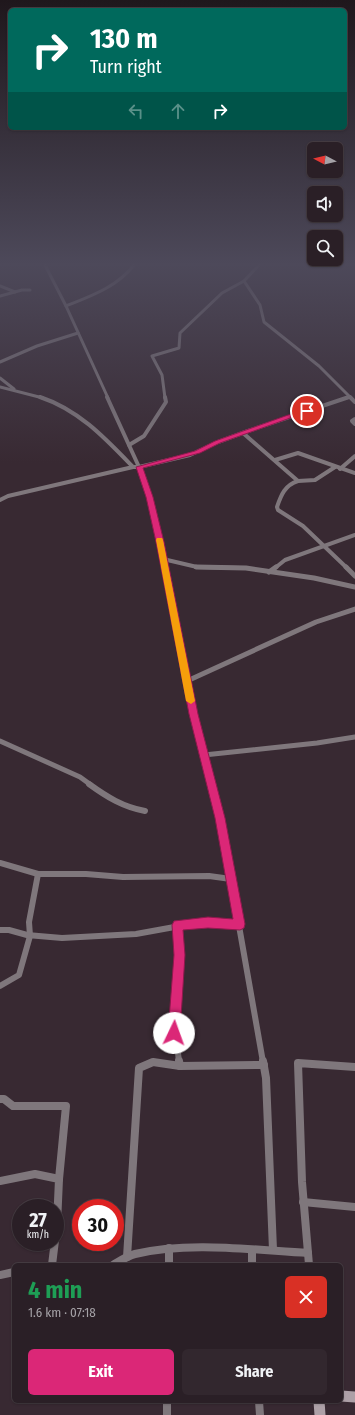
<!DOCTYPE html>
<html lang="en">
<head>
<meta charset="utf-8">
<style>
	:root { --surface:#2a1f26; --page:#32272e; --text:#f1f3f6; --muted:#a5a2a7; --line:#463d43; --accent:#db2777 }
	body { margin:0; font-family:"Fira Sans Condensed",sans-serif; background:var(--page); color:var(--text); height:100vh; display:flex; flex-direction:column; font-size:15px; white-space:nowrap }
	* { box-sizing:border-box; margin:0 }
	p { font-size:13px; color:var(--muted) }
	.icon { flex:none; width:22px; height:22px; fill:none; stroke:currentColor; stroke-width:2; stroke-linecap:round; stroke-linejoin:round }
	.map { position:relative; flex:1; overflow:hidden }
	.panel { position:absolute; left:12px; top:1263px; width:331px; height:140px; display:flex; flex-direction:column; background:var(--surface); border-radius:6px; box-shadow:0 1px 3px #0004,0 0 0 1px var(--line) }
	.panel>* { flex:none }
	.banner { position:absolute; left:8px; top:8px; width:339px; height:122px; border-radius:6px; box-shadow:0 1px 3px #0004,0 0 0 1px var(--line); background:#00695c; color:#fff; overflow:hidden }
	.needle { width:26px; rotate:277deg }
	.fabs { position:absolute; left:307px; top:142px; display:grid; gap:8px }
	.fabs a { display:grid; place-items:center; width:36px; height:36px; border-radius:6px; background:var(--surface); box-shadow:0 1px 3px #0004,0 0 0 1px var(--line); font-size:20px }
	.speed { position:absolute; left:12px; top:1199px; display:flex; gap:8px; font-size:20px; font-weight:700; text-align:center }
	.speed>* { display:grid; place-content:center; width:52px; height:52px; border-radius:50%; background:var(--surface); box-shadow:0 1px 3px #0004,0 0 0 1px var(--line); line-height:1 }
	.speed small { font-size:10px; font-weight:400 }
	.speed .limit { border:6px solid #d22; background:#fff; color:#111 }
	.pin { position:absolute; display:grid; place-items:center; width:34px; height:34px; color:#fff; margin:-17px; border:2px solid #fff; border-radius:50%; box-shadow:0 1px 4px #0007 }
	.me { position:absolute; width:44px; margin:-22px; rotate:3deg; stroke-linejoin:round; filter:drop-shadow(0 0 3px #0008) }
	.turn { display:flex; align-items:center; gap:14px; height:84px; padding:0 16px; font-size:18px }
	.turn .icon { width:52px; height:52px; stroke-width:2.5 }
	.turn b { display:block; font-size:28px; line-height:34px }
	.lanes { display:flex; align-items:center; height:38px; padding:0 16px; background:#0003; justify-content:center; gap:20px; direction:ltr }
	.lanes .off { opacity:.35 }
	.round { display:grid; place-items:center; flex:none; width:42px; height:42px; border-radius:6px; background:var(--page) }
	.head { display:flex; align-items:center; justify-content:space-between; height:68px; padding:0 16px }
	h1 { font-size:24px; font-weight:700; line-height:30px; color:#1e9e55 }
	.primary-button { display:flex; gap:8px; margin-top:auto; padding:8px 16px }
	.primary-button a { flex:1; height:46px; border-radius:6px; background:var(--accent); color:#fff; font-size:16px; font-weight:700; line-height:46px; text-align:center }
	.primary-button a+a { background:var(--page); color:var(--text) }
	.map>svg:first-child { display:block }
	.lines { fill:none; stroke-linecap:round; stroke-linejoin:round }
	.street-far4 { stroke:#7f777c; stroke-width:3 }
	.street-far3 { stroke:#7f777c; stroke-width:4 }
	.street-far2 { stroke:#7f777c; stroke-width:5 }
	.street-far1 { stroke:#7f777c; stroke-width:6 }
	.street { stroke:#7f777c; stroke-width:8 }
	.secondary { stroke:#ada0a7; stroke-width:11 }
	.route { fill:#db2777; stroke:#8e194d }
	.slow { fill:#f59e0b }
</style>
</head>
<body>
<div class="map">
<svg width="355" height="1415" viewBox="0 0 355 1415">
	<rect width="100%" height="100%" fill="#382932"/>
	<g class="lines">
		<!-- street-far4 -->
		<g class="street-far4">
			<polyline points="45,265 66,306 108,398"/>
			<polyline points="244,281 260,305 264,322 319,366 351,398"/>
			<polyline points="0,286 15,292"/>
			<polyline points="0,296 22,290 30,290"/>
			<path d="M66 306C91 296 117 287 134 265"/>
			<polyline points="0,362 37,346 78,333"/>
			<polyline points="0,378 14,389"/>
			<polyline points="0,387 43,398"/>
			<polyline points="165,398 162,375 152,356 179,348 180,333 222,293 244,281 259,265"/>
			<polyline points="346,398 349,397"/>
		</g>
		<!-- street-far3 -->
		<g class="street-far3">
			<path d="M40 397C79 410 105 438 133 467H139L150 497 164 568"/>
			<polyline points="107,397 139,467 190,455 218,442 248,431 349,397"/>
			<polyline points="350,397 355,402"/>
			<polyline points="355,419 352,421 355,424"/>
			<path d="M243 433 298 481C285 485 281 495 277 507L278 510 303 526 347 568"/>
			<polyline points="129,445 144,436 166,402 165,397"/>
			<polyline points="275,460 298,453 355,473"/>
			<polyline points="340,469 355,456"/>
			<polyline points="298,481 315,480 335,467"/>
			<polyline points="0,500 8,496 133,467"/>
			<polyline points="163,559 197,567 240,568"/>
			<polyline points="275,568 285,560 355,535"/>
		</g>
		<!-- street-far2 -->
		<g class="street-far2">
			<polyline points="164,567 193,714 211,785"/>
			<polyline points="196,567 246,568 314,578 355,587"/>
			<polyline points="346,567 355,576"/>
			<polyline points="269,572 276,567"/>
			<polyline points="187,681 316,622 355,609"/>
			<polyline points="0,741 80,777 91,785"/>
			<polyline points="204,755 317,743 355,737"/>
		</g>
		<!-- street-far1 -->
		<g class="street-far1">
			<path d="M89 784C107 797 123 807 145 811"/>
			<polyline points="211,784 220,818 263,1062"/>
			<polyline points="0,863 38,874 86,874 123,877 209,876 231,879"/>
			<polyline points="178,925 179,952 175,1025 179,1062"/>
			<polyline points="0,930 9,930 27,935 62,938 136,934 191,924 240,924"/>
			<polyline points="0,986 19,975 30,936 29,922 38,874"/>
		</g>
		<!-- street -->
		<g class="street">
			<polyline points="179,1061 180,1066"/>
			<polyline points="263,1061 266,1078 273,1250"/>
			<polyline points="0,1099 4,1099 13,1106 66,1106 59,1179"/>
			<polyline points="0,1181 35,1174 59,1179 57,1224 52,1265"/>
			<polyline points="303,1202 355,1207"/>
			<polyline points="169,1248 169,1265"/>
			<polyline points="252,1250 252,1265"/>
			<polyline points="308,1253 309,1265"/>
			<polyline points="127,1257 139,1068 153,1062 180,1066 264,1065"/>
			<path d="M113 1265C120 1261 127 1256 135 1254 187 1241 254 1250 308 1253L302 1182 298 1063 355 1067"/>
			<polyline points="0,1275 14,1272"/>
			<polyline points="167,1401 167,1415"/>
			<polyline points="259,1401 260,1415"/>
		</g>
		<!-- secondary -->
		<g class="secondary">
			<polyline points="341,1396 355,1397"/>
			<polyline points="319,1401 320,1415"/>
		</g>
	</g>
	<!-- sky -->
	<linearGradient id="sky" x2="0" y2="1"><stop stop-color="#1f171c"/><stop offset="0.57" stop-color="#4d495a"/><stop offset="1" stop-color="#4d495a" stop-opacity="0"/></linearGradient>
	<rect width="355" height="463" fill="url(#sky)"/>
	<!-- route -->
	<polygon class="route" points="305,409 310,411 220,443 200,453 143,468 153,497 164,542 198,714 225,818 245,924 244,928 240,930 208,928 183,930 185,955 180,1033 178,1038 174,1039 170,1038 168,1033 174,955 172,925 174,921 208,917 233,919 215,818 189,714 156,542 146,497 136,467 195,451 215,441"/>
	<!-- slow -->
	<polygon class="slow" points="157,538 162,538 163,540 195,701 191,704 186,701 156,540"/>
</svg>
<div class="fabs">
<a><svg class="needle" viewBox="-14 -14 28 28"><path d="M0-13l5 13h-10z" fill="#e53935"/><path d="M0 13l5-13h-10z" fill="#a5a2a7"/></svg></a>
<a><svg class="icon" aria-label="sound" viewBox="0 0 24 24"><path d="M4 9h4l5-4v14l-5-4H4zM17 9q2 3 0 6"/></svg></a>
<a><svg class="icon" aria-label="search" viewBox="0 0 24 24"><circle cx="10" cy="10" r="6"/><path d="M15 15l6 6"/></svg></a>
</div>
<div class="speed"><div>27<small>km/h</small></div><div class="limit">30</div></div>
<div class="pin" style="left:307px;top:411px;background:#d93025"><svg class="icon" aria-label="arrive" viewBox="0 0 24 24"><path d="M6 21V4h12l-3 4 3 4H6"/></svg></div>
<svg class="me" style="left:174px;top:1033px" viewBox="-20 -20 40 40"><circle r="19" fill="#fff"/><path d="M0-13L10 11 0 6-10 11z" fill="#db2777"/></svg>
<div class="banner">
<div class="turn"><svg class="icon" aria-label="right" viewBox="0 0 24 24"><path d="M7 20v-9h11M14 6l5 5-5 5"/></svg><div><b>130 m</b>Turn right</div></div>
<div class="lanes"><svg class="icon off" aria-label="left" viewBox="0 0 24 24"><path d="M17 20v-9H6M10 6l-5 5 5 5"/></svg><svg class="icon off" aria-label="ahead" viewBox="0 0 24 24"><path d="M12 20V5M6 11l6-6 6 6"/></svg><svg class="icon" aria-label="right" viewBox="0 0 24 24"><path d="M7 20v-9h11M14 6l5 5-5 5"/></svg></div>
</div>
<section class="panel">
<div class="head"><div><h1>4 min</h1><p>1.6 km · 07:18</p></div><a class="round" style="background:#d93025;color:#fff"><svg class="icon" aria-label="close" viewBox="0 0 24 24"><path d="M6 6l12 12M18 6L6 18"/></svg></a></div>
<div class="primary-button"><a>Exit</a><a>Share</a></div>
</section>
</div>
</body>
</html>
